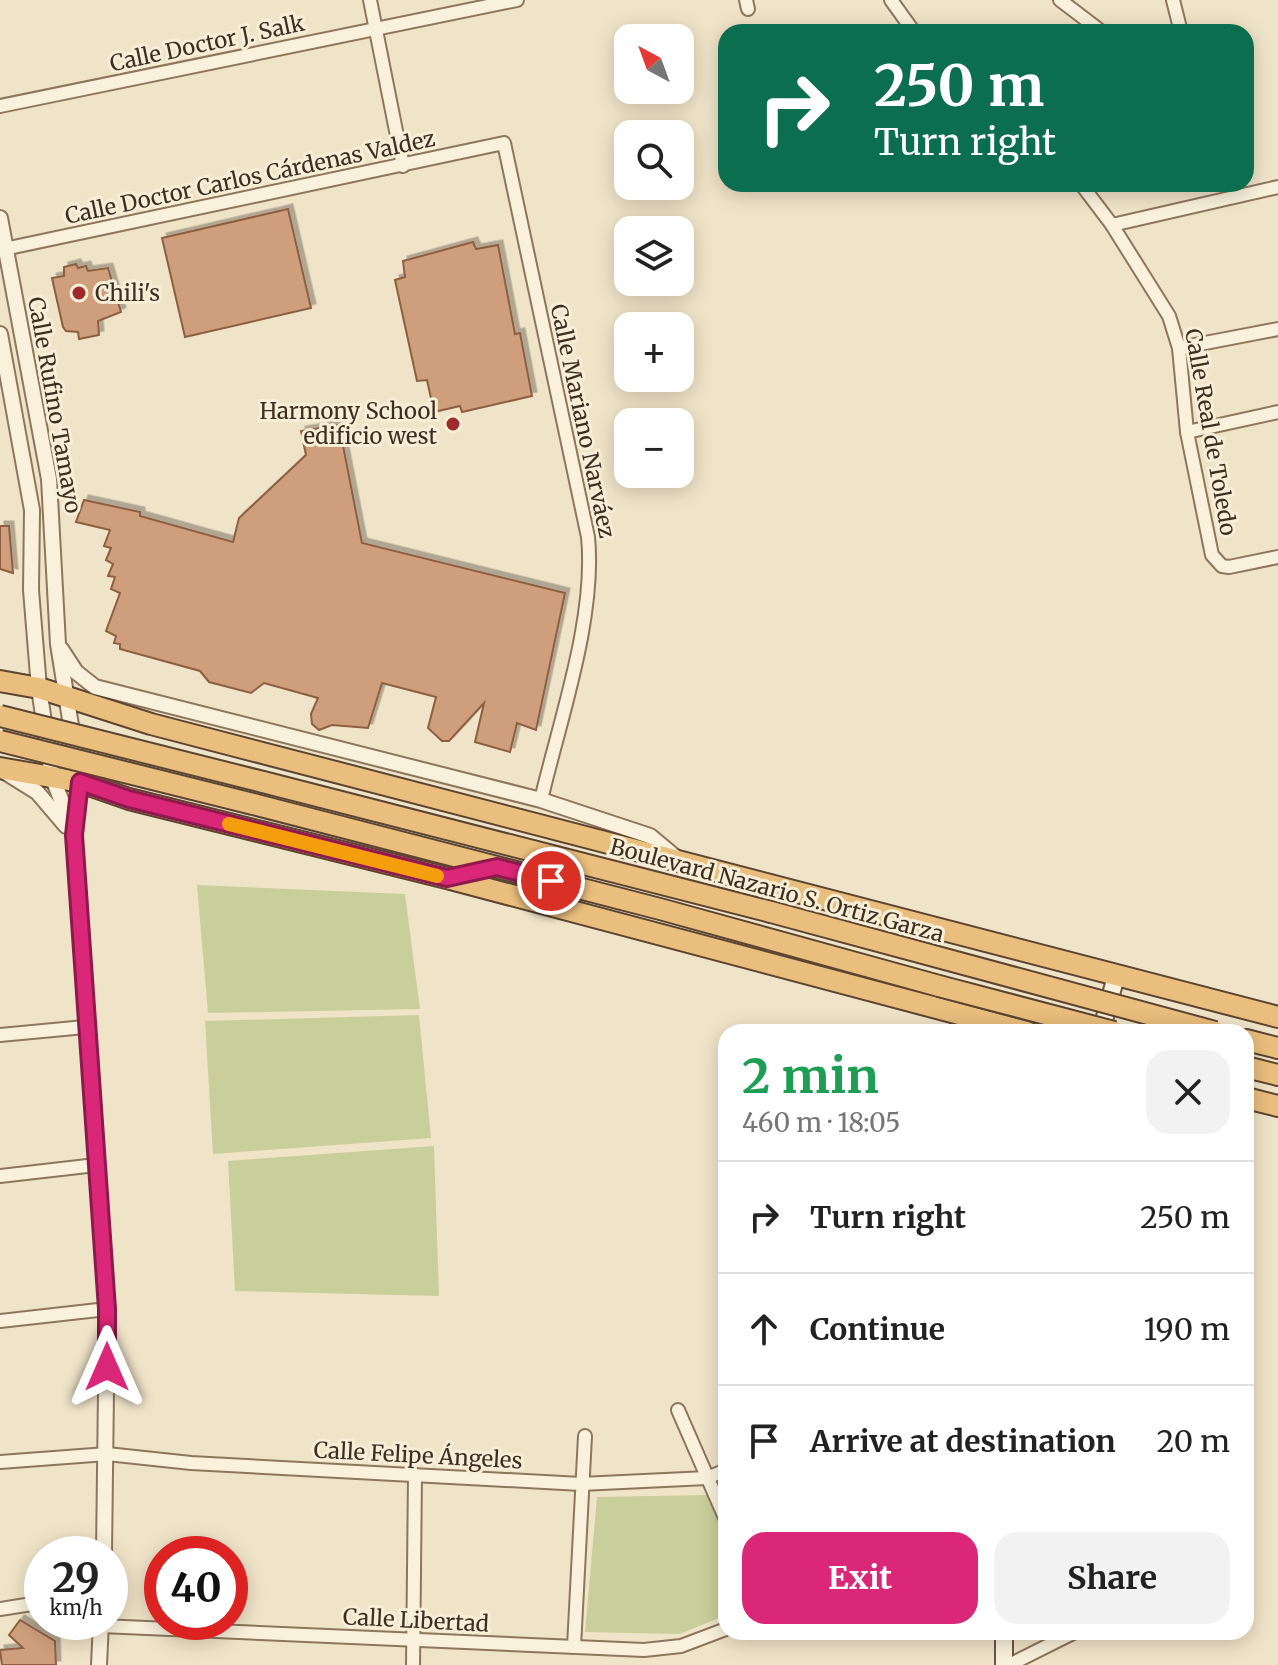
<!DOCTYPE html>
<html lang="en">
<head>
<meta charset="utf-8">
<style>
	:root { --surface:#fff; --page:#f2f2f2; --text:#222; --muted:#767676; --line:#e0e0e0; --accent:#db2777 }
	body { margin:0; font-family:Merriweather,serif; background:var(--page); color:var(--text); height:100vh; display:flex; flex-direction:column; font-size:30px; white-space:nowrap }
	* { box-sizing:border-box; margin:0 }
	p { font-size:26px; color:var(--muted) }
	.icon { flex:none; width:44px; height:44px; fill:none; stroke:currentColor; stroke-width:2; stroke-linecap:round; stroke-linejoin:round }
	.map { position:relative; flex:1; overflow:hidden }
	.side { position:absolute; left:718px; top:1024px; width:536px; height:616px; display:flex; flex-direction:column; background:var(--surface); border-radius:24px; box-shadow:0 4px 20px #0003 }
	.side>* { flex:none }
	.top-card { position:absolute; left:718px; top:24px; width:536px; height:168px; border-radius:24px; box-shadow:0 4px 20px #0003; background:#0b6e4f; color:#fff; overflow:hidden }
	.needle { width:52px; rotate:319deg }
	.fabs { position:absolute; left:614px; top:24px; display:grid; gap:16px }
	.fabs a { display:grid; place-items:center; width:80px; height:80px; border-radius:16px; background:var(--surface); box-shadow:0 4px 20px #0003; font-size:40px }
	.speed { position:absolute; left:24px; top:1536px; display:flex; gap:16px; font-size:40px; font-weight:700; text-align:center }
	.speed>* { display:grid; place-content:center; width:104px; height:104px; border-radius:50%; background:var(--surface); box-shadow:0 4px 20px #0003; line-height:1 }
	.speed small { font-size:20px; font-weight:400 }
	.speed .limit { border:12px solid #d22; background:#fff; color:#111 }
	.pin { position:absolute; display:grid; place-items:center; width:68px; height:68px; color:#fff; margin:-34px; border:4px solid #fff; border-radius:50%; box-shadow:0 2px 8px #0007 }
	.me { position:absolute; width:88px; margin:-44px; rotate:0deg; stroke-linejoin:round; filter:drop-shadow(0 0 6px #0008) }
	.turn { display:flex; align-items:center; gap:28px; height:168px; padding:0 24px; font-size:36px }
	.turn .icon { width:104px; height:104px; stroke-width:2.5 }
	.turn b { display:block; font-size:56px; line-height:68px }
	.round { display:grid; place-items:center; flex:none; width:84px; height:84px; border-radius:24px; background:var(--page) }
	.overview { display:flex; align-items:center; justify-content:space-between; height:136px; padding:0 24px }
	h1 { font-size:48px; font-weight:700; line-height:60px; color:#1e9e55 }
	.cta { display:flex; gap:16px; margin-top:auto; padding:16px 24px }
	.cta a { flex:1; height:92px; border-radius:24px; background:var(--accent); color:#fff; font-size:32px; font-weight:700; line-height:92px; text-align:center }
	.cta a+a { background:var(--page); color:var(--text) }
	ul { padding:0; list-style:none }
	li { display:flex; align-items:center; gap:24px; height:112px; padding:0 24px; border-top:2px solid var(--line) }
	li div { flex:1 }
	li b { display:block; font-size:30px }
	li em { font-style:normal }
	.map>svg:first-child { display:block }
	.green { fill:#c9cf9b }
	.building { fill:#cf9f7d; stroke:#8d5f41; stroke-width:2; filter:url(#shadow) }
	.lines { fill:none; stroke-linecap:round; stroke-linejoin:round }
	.minor-casing { stroke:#8d765c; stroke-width:16 }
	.tertiary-casing { stroke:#8d765c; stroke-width:18 }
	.secondary-casing { stroke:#6f573f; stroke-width:20 }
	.trunk-casing { stroke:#5b4430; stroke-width:24 }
	.minor { stroke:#faf1dc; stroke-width:12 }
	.tertiary { stroke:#faf1dc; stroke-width:14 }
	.secondary { stroke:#faf1dc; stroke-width:16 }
	.trunk { stroke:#eabe7c; stroke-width:20 }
	.trunk-bridge-casing { stroke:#5b4430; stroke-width:24; stroke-linecap:butt }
	.trunk-bridge { stroke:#eabe7c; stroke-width:20 }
	.route-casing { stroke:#8e194d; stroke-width:20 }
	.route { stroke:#db2777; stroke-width:14 }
	.slow { stroke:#f59e0b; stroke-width:14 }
	.poi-dot { fill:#9e2a2b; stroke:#f7eed8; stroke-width:3 }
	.labels { text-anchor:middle; stroke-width:6; stroke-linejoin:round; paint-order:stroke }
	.street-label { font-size:22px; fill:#3d2e20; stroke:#f7eed8 }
	.poi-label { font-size:22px; fill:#3d2e20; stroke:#f7eed8; text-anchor:start }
</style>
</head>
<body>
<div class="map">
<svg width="1278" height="1665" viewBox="0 0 1278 1665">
	<defs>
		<filter id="shadow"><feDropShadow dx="4.5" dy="-4.5" stdDeviation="0" flood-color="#0004"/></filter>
	</defs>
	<rect width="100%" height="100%" fill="#f0e4c8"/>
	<!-- green -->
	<g class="green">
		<polygon points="197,885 405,894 420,1009 208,1013"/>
		<polygon points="419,1015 431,1138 213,1154 205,1021"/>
		<polygon points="434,1146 439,1296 235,1291 228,1161"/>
		<polygon points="708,1495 726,1536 726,1615 680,1634 585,1632 597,1497"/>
	</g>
	<!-- building -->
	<g class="building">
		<polygon points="288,209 311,308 185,337 162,238"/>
		<polygon points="473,242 476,249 498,245 515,334 520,333 532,396 462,412 460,406 434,412 427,380 417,381 395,280 405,277 403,261"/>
		<polygon points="76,264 78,268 86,266 88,271 108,268 121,312 98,321 99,335 79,339 78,332 66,331 63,327 52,278 64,276 64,267"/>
		<polygon points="339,425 362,543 565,593 536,730 517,723 510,752 475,742 484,703 449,741 442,741 428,728 436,697 382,683 368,728 332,725 319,730 312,724 311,714 318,698 264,683 251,693 209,682 200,671 120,649 120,644 114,643 116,636 106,631 120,593 111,589 115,577 108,576 113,564 106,560 111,548 104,546 110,530 76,522 84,500 140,512 140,516 233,542 239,518 306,455 301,431"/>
		<polygon points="0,526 9,526 13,573 0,569"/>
		<polygon points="20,1620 55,1641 56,1665 2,1665 0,1650 23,1648 9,1635"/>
	</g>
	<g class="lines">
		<!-- minor casing -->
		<g class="minor-casing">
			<g id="minor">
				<polyline points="370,0 403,166"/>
				<polyline points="746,0 748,9"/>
				<polyline points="891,0 914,32"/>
				<polyline points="1060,0 1102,32"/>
				<polyline points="1173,0 1181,32"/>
				<polyline points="0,106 517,0"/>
				<polyline points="1081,184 1112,225 1169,316 1179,348 1187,432 1212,555 1222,566 1229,567 1278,557"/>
				<polyline points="1112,225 1278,187"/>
				<path d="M4 249 504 143 588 537C596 618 560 719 541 800"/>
				<polyline points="1179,348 1278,329"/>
				<polyline points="1187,432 1278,412"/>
				<polyline points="0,1035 85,1027"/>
				<polyline points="0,1176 96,1165"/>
				<polyline points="0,1321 107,1309"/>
				<polyline points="678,1410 726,1520"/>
				<polyline points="0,1462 107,1454 191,1463 581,1484 707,1478 726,1470"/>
				<polyline points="0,1609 32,1604"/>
				<polyline points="101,1626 644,1650 681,1646 726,1629"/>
				<polyline points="574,1647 585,1436"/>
				<polyline points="413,1665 415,1475"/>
				<polyline points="1009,1665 1075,1632"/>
			</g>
		</g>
		<!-- tertiary casing -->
		<g class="tertiary-casing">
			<g id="tertiary">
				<polyline points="0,218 49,479 58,644 80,782 74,835 107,1309 104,1554"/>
				<polyline points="0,334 32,510 31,590 39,688 52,776 73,831"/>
				<polyline points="61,649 76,672 95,687 541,800 650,836 680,861"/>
				<polyline points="5,772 37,792 66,826"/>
				<polyline points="99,1665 101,1622"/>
			</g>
		</g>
		<!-- secondary casing -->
		<g class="secondary-casing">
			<g id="secondary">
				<polyline points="1101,1032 1116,976"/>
				<polyline points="1004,1665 1004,1632"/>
			</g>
		</g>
		<!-- trunk casing -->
		<g class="trunk-casing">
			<g id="trunk">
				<polyline points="0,681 39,688 151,724 1278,1017"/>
				<polyline points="0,768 80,782 129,799 447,878 1027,1032"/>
				<polyline points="263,782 771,912"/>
				<polyline points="253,804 660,909 939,986"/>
				<polyline points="1246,1040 1278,1048"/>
				<polyline points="1246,1067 1278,1075"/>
				<polyline points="1246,1098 1278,1106"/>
			</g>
		</g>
		<!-- minor -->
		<use href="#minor" class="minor"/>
		<!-- tertiary -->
		<use href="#tertiary" class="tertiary"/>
		<!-- secondary -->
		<use href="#secondary" class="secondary"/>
		<!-- trunk -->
		<use href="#trunk" class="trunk"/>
		<!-- trunk-bridge casing -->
		<g class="trunk-bridge-casing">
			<g id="trunk-bridge">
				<polyline points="0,716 263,782"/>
				<polyline points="0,741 253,804"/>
				<polyline points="771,912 1215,1032"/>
				<polyline points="939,986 1114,1032"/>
			</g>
		</g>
		<!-- trunk-bridge -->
		<use href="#trunk-bridge" class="trunk-bridge"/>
	</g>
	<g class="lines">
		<!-- route casing -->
		<g class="route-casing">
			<polyline id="route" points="107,1367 107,1309 74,835 80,782 129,799 447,878 497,867 551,881"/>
		</g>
		<!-- route -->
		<use href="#route" class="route"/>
		<!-- slow -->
		<polyline class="slow" points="229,824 437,876"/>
	</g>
	<!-- markers -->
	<g class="poi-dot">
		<circle cx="79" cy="293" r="8"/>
		<circle cx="453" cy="424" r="8"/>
	</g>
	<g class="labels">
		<!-- street labels -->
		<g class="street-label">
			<text transform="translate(207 43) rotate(-12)" y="8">Calle Doctor J. Salk</text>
			<text transform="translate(250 177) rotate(-12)" y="8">Calle Doctor Carlos Cárdenas Valdez</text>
			<text transform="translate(55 405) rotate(80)" y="8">Calle Rufino Tamayo</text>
			<text transform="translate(583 421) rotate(78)" y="8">Calle Mariano Narváez</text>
			<text transform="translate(1211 432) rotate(80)" y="8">Calle Real de Toledo</text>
			<text transform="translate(777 890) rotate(15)" y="8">Boulevard Nazario S. Ortiz Garza</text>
			<text transform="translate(418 1455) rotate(3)" y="8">Calle Felipe Ángeles</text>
			<text transform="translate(416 1620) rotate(3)" y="8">Calle Libertad</text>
		</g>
		<!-- poi labels -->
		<g class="poi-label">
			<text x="95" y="301">Chili's</text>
			<text x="437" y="419" text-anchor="end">Harmony School<tspan x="437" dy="25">edificio west</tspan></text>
		</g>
	</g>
</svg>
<div class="fabs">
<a><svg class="needle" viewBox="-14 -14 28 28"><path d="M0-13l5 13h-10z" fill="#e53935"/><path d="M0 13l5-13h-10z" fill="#767676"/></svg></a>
<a><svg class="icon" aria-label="search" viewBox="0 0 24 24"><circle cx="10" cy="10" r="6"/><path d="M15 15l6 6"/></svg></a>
<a><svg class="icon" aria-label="layers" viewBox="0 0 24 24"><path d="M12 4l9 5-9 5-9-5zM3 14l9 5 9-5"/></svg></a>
<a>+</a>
<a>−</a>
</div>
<div class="speed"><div>29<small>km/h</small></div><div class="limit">40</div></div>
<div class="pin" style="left:551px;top:881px;background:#d93025"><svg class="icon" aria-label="arrive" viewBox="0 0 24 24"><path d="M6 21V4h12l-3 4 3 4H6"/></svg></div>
<svg class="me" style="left:107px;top:1367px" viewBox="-20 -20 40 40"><path d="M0-17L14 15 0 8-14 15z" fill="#db2777" stroke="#fff" stroke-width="4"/></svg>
<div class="top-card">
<div class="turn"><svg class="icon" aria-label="right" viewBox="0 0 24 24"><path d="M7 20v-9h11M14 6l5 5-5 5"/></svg><div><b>250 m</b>Turn right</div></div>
</div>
<section class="side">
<div class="overview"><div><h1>2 min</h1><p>460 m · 18:05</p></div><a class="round"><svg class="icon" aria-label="close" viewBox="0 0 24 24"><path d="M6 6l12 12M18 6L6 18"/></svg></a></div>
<ul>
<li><svg class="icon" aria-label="right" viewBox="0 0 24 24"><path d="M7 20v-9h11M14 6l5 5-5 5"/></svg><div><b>Turn right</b></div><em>250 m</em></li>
<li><svg class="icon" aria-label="ahead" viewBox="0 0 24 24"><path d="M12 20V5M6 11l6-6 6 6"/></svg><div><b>Continue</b></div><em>190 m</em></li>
<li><svg class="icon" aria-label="arrive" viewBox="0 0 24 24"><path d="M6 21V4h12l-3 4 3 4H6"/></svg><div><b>Arrive at destination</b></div><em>20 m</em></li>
</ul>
<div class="cta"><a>Exit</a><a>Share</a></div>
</section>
</div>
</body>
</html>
